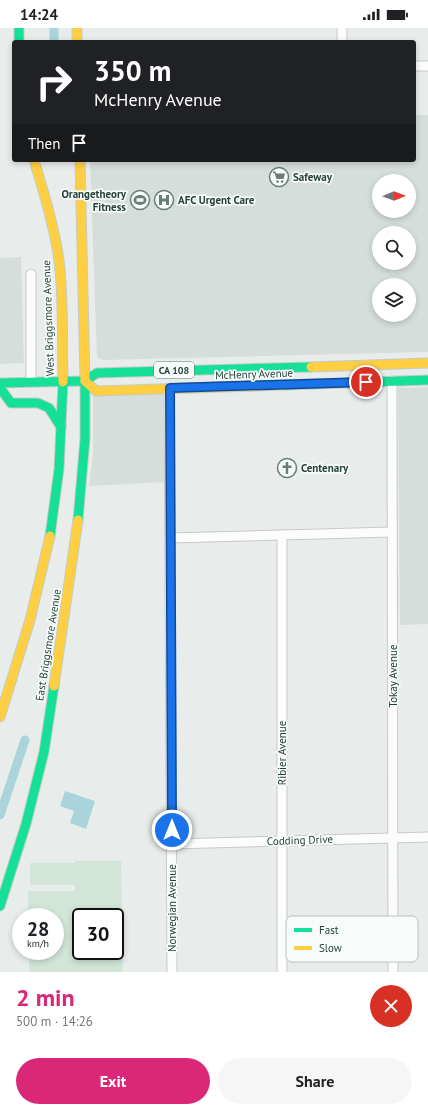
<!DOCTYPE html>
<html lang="en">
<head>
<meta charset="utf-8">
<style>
	:root { --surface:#fff; --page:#f6f6f6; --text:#202124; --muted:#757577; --accent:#db2777 }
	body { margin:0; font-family:"PT Sans",sans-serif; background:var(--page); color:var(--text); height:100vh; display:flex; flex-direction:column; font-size:15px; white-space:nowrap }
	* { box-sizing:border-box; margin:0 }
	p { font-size:13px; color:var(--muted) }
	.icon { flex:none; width:22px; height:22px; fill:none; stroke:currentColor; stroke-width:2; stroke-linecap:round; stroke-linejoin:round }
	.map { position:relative; height:944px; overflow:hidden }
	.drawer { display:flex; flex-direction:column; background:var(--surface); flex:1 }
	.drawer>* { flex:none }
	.hud { position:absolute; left:12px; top:12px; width:404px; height:122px; border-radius:4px; box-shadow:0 2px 6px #0003; background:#202124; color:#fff; overflow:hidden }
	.needle { width:26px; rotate:89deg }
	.fabs { position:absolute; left:372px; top:146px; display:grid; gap:8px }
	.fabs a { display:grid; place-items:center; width:44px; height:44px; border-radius:50%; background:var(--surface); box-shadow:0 2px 6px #0003; font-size:20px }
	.speed { position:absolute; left:12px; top:880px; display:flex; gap:8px; font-size:20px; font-weight:700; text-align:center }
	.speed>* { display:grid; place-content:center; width:52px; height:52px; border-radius:50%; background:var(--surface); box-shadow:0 2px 6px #0003; line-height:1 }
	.speed small { font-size:10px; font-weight:400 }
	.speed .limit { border:2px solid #111; border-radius:6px; background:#fff; color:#111 }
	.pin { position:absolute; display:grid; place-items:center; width:34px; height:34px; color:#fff; margin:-17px; border:2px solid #fff; border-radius:50%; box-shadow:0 1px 4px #0007 }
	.me { position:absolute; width:44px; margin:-22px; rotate:0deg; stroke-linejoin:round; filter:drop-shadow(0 0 3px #0008) }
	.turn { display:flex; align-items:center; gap:14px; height:84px; padding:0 16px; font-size:18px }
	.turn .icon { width:52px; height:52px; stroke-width:2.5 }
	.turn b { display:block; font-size:28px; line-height:34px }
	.then { display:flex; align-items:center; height:38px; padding:0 16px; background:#0003; gap:8px; font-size:15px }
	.round { display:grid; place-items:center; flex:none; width:42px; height:42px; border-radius:21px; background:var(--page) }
	.headline { display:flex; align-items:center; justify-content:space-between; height:68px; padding:0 16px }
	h1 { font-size:24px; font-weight:700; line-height:30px; color:var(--accent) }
	.action { display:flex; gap:8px; margin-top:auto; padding:8px 16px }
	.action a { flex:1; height:46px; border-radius:24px; background:var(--accent); color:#fff; font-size:16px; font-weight:700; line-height:46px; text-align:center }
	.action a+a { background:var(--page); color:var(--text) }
	.status { display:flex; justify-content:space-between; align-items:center; height:28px; padding:0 20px; background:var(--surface); direction:ltr }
	.status svg { height:11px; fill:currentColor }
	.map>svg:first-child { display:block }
	.built { fill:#d6dedb; fill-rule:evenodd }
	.green { fill:#d1e6d8; fill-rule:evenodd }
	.water { fill:#a9d4db }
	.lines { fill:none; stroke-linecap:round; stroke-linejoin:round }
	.canal { stroke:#a9d4db; stroke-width:9 }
	.street-casing { stroke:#c5cac8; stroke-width:11 }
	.fast-casing { stroke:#c3cbc8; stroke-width:11 }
	.slow-casing { stroke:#c3cbc8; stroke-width:11 }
	.street { stroke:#fcfcfc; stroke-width:9 }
	.fast { stroke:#16e098; stroke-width:9 }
	.slow { stroke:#ffcf43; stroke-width:9 }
	.route-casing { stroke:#114b97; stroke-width:10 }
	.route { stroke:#1a73e8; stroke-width:7 }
	.labels { text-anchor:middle; stroke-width:3.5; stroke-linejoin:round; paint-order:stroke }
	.shield { fill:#f7fbf9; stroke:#637a73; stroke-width:1 }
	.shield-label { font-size:10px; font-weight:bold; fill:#24423a }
	.poi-label { font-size:11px; font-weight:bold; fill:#24423a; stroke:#f7fbf9; text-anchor:start }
	.street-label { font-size:11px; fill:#24423a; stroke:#f7fbf9 }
	.key { fill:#f7fbf9; stroke:#b8c4c0; stroke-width:1 }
	.key-label { font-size:11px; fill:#24423a }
</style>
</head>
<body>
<div class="status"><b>14:24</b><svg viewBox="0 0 49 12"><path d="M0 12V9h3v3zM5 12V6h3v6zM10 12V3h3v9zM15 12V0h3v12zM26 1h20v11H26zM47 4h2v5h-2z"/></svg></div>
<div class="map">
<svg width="428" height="944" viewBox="0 0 428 944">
	<rect width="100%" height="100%" fill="#e8edeb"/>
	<!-- built -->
	<g class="built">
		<path d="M414 87H428V324L104 332 97 330 90 132H414ZM379 153H409V183H379ZM379 205H409V235H379ZM379 257H409V287H379Z"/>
		<polygon points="21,229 24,335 0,336 0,230"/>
		<polygon points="428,359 428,596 400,597 398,360"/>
		<polygon points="165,365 166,454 89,458 93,425 93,368"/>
	</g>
	<!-- green -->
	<path class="green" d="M75 833H121L123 944H29V923H55V889H28V863H75V857H30V835H74ZM81 889H115V923H81Z"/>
	<!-- water -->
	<polygon class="water" points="65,763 95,773 86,801 70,795 74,783 60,778"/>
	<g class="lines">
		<!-- canal -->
		<g class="canal">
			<polyline points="54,0 54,14"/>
			<polyline points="0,787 25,712"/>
		</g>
		<!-- street casing -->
		<g class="street-casing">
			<g id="street">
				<polyline points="342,14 342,0"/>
				<polyline points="414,38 428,38"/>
				<polyline points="31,246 31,354"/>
				<polyline points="392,353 393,944"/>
				<polyline points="169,360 172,944"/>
				<polyline points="282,507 282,944"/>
				<polyline points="170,510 392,504"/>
				<polyline points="172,816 428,809"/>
			</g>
		</g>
		<!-- fast casing -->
		<g class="fast-casing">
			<g id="fast">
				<polyline points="19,0 19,14"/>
				<polyline points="0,355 85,353 97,345 311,339"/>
				<polyline points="285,357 428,352"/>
				<polyline points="0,360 11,375 38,375 49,380 61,399"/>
				<polyline points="78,492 85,411 85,353"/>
				<polyline points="50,508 59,441 63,354"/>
				<polyline points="0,878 26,796 44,724 54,658"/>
			</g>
		</g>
		<!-- slow casing -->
		<g class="slow-casing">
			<g id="slow">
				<polyline points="77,0 77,14"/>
				<path d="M34 132C44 165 54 198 59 232 64 273 62 314 63 354"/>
				<polyline points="80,132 85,353"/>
				<polyline points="311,339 428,335"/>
				<polyline points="85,353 96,363 285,357"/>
				<polyline points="54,658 78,492"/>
				<polyline points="0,689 30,592 50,508"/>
			</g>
		</g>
		<!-- street -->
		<use href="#street" class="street"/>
		<!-- fast -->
		<use href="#fast" class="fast"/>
		<!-- slow -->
		<use href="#slow" class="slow"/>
	</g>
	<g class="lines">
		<!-- route casing -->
		<g class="route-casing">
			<polyline id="route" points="172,802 170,360 366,354"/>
		</g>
		<!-- route -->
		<use href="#route" class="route"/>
	</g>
	<!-- icons -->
	<defs>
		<g id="supermarket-ring" transform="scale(1)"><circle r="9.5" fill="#f7fbf9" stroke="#697e78" stroke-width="1.5"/><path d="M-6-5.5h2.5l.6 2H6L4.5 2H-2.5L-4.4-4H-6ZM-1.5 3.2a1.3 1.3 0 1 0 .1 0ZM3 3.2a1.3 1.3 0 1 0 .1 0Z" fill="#697e78"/></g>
		<g id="stadium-ring" transform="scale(1)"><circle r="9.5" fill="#f7fbf9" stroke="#697e78" stroke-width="1.5"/><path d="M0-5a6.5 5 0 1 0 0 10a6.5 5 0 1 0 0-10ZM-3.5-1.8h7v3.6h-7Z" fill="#697e78"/></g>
		<g id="hospital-ring" transform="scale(1)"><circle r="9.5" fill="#f7fbf9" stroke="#697e78" stroke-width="1.5"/><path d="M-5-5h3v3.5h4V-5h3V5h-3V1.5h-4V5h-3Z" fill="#697e78"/></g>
		<g id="church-ring" transform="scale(1)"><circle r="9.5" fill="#f7fbf9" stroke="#697e78" stroke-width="1.5"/><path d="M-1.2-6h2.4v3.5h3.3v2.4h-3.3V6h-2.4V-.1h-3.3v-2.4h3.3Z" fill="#697e78"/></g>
	</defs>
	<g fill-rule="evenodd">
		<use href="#supermarket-ring" x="279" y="149"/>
		<use href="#stadium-ring" x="140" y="172"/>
		<use href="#hospital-ring" x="164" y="172"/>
		<use href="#church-ring" x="287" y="440"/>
	</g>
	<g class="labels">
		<!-- shield labels -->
		<rect class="shield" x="154" y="334" width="40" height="16" rx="3"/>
		<g class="shield-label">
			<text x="174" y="346">CA 108</text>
		</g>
		<!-- poi labels -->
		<g class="poi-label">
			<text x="293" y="153">Safeway</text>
			<text x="126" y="170" text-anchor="end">Orangetheory<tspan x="126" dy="13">Fitness</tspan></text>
			<text x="178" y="176">AFC Urgent Care</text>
			<text x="301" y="444">Centenary</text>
		</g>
		<!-- street labels -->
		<g class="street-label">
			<text transform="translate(48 290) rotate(-92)" y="4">West Briggsmore Avenue</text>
			<text transform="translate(254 346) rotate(-2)" y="4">McHenry Avenue</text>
			<text transform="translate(48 617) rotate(-81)" y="4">East Briggsmore Avenue</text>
			<text transform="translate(393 648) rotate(-90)" y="4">Tokay Avenue</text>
			<text transform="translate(282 725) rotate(-90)" y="4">Ribier Avenue</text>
			<text transform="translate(300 812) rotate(-2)" y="4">Codding Drive</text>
			<text transform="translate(172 880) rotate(-90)" y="4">Norwegian Avenue</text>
		</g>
	</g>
	<!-- legend -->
	<rect x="286" y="888" width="132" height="46" rx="6" class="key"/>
	<rect x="294" y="900" width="18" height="4" fill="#16e098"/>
	<rect x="294" y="918" width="18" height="4" fill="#ffcf43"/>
	<g class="key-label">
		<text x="319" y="906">Fast</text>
		<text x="319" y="924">Slow</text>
	</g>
</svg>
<div class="fabs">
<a><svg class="needle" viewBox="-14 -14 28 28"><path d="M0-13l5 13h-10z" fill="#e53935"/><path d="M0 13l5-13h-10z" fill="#757577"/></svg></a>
<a><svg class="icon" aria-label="search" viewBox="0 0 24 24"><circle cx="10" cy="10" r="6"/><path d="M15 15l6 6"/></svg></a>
<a><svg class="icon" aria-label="layers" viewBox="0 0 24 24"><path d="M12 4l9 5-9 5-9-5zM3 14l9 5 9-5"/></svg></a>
</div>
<div class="speed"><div>28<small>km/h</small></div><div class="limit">30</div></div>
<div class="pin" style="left:366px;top:354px;background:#d93025"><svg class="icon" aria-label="arrive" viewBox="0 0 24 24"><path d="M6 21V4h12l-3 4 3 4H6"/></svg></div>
<svg class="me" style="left:172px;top:802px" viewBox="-20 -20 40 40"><circle r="17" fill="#1a73e8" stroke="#fff" stroke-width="3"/><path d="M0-11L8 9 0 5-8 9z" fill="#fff"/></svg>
<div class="hud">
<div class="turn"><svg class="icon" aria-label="right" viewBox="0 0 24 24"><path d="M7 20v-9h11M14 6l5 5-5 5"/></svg><div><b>350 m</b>McHenry Avenue</div></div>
<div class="then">Then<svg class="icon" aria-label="arrive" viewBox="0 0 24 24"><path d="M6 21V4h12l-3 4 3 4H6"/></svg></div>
</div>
</div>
<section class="drawer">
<div class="headline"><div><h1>2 min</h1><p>500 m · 14:26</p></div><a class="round" style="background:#d93025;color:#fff"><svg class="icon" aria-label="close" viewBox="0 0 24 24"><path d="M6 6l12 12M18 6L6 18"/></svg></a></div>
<div class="action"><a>Exit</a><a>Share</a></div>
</section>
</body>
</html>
